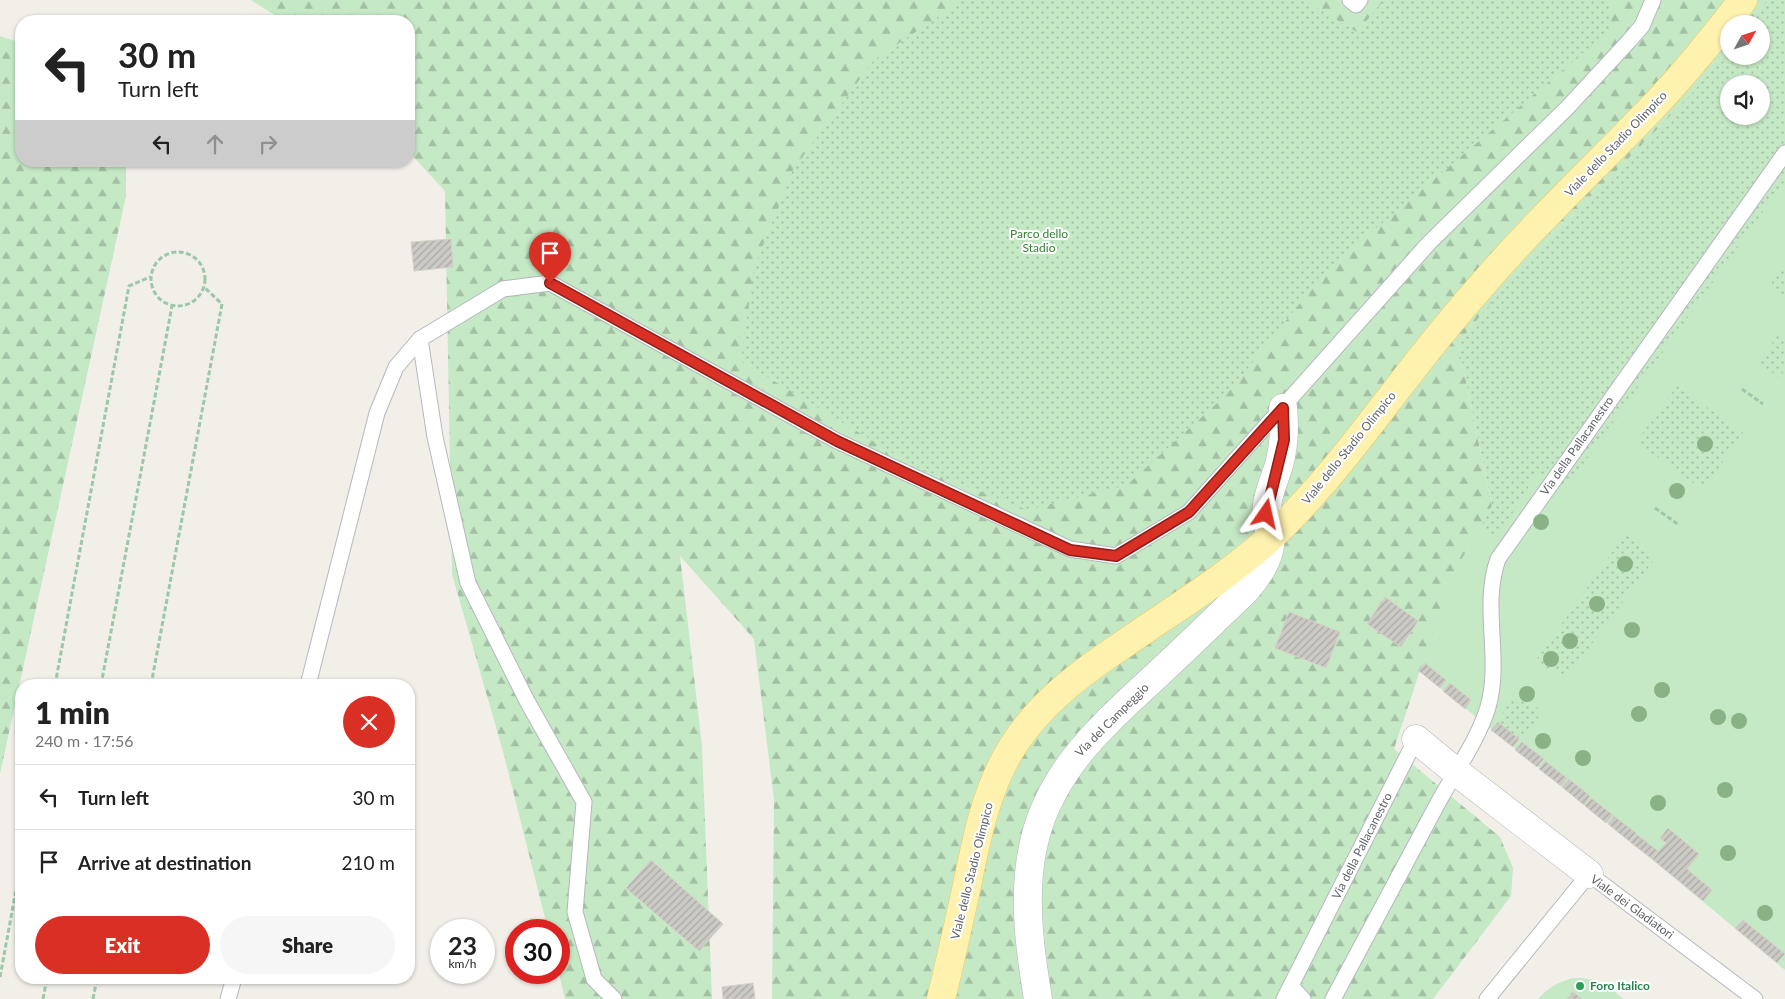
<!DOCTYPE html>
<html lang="en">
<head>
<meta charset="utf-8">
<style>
	:root { --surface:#fff; --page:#f6f6f6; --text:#222; --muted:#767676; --line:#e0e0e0; --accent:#d93025 }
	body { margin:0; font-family:Lato,sans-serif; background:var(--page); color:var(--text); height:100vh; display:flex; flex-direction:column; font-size:19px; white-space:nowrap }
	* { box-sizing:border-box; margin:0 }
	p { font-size:16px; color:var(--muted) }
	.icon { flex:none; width:28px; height:28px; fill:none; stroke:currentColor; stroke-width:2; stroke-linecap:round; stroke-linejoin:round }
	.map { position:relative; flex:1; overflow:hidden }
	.details { position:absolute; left:15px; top:679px; width:400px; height:305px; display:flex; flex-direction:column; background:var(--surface); border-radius:20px; box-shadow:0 1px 4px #0004 }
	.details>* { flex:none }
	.banner { position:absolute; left:15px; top:15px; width:400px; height:152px; border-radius:20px; box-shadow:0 1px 4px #0004; background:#fff; color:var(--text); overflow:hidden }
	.needle { width:32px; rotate:50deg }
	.buttons { position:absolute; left:1720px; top:15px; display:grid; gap:10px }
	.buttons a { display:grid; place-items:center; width:50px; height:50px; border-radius:50%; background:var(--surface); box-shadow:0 1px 4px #0004; font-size:25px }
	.speed { position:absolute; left:430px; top:919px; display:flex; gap:10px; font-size:25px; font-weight:700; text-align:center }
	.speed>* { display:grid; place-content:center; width:65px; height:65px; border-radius:50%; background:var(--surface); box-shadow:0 1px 4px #0004; line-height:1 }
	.speed small { font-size:12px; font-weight:400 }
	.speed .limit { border:8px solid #d22; background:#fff; color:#111 }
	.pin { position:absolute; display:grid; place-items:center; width:42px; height:42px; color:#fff; margin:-51px -21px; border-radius:50% 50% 50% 0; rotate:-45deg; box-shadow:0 0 5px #0007 }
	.pin .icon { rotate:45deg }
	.me { position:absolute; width:55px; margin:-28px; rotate:11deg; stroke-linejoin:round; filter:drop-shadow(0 0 4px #0008) }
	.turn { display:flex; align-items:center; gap:18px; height:105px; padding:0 20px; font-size:22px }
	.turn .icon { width:65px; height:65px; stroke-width:2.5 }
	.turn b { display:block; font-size:35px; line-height:42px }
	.lanes { display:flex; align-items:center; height:48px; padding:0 20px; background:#0003; justify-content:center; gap:25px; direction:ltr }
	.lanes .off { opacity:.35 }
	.round { display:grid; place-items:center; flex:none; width:52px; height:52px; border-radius:26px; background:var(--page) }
	.summary { display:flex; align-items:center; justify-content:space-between; height:85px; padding:0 20px }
	h1 { font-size:30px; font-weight:800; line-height:38px }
	.primary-button { display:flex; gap:10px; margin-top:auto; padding:10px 20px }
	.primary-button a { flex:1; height:58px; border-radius:30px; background:var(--accent); color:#fff; font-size:20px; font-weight:800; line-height:58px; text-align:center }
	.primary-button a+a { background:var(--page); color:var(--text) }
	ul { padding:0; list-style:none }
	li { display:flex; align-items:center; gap:15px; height:65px; padding:0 20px; border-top:1px solid var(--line) }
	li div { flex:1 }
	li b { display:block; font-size:19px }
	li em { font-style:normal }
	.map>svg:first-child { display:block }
	.grass { fill:#c5e8c5; fill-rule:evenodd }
	.forest { fill:url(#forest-firs) }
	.park { fill:url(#park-dots); fill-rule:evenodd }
	.building { fill:url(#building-hatch); stroke:#d6d1c6 }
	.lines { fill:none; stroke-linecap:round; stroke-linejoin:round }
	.lane-casing { stroke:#b5b8bc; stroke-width:17 }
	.street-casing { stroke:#b5b8bc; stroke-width:29 }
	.primary-casing { stroke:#f2c960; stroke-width:29 }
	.path { stroke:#9cc7a9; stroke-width:3; stroke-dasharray:5 2.5; stroke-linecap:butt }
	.lane { stroke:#fff; stroke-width:15 }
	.street { stroke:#fff; stroke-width:28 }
	.primary { stroke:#fff2af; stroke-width:28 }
	.tree { fill:#89b387 }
	.route-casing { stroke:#8d1f18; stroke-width:12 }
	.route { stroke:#d93025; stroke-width:9 }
	.leisure-dot { fill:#2e9e5b; stroke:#fff; stroke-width:2 }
	.labels { text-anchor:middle; stroke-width:4; stroke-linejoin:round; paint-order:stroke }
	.street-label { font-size:12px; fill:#5f6368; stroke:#fff }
	.park-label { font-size:12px; fill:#348238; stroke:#fff }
	.leisure-label { font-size:12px; font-weight:bold; fill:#27864d; stroke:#fff; text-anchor:start }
</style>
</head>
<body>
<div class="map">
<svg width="1785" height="999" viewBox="0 0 1785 999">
	<defs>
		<pattern id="forest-firs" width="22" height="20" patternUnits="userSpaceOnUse" patternTransform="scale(1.25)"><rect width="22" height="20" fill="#c5e8c5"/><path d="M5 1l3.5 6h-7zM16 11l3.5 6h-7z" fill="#a3c0a4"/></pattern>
		<pattern id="park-dots" width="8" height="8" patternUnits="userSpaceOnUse" patternTransform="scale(1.25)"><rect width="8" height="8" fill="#c5e8c5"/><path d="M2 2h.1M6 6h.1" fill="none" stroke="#a3c0a4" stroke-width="1.8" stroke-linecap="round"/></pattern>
		<pattern id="building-hatch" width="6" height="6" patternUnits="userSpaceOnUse" patternTransform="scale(1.25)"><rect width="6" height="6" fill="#cccac5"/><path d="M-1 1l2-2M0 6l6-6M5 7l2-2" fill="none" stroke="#a9a8a4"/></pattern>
	</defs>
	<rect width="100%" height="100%" fill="#f1efe8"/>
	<!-- grass -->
	<g class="grass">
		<path d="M1768 0H1785V970L1652 859 1419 671 1450 580 1492 506 1517 272 1687 99 1729 49V56H1761V24H1750ZM1729 84H1761V116H1729Z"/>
		<path d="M1574 978C1599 978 1604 984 1624 999H1538C1549 987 1558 982 1574 978Z"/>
	</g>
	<!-- forest -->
	<g class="forest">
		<polygon points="251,0 1768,0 1750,24 1729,24 1729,49 1687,99 1517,272 1458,343 1492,506 1450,580 1394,749 1500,837 1513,868 1511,896 1433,999 772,999 774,800 754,639 680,556 702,746 712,999 565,999 559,973 559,930 548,930 504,755 452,574 445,191 409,152 409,21 284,21"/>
		<polygon points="0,36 21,43 21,161 126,161 126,196 0,774"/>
	</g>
	<!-- park -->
	<g class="park">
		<polygon points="963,0 1310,0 1312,5 1357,32 1384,0 1610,0 1611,29 1326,271 1227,394 1127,485 1027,510 914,466 741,361 754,268 793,170 874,60"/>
		<path d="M1768 0H1785V181L1564 491 1537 473 1498 537 1480 528 1492 505 1458 343 1517 272 1687 99 1729 49V56H1761V24H1750ZM1729 84H1761V116H1729Z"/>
		<polygon points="1785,263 1785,299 1769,287"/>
		<polygon points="1778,334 1785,339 1785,363 1781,379 1759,363"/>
		<polygon points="1677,386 1743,433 1703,490 1636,442"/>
		<polygon points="1625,534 1656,557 1568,676 1534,663"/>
		<polygon points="1512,697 1543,710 1522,742 1498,722"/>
	</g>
	<!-- building -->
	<g class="building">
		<polygon points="451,239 453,267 414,271 411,242"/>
		<polygon points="1385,597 1418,621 1401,647 1367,624"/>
		<polygon points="1289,612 1340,632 1326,668 1275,648"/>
		<polygon points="1425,663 1446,680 1440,688 1419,671"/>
		<polygon points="1450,683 1471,700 1465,709 1443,691"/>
		<polygon points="1498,722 1519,739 1513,747 1491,730"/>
		<polygon points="1522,742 1544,759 1537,767 1515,750"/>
		<polygon points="1545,761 1567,778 1561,786 1539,769"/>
		<polygon points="1569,779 1590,796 1584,805 1562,787"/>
		<polygon points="1591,798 1613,815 1606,823 1585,806"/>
		<polygon points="1614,816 1636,833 1629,841 1608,824"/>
		<polygon points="1668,828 1699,854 1687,869 1712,890 1703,901 1652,859 1666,843 1660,838"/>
		<polygon points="1636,834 1658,851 1652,859 1630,842"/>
		<polygon points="651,860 723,924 699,951 626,888"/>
		<polygon points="1743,920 1785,954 1777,963 1735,928"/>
		<polygon points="753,983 755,999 723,999 722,987"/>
		<polygon points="1573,992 1582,999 1567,999"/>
	</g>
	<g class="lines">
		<!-- lane casing -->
		<g class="lane-casing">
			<g id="lane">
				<polyline points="1350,0 1356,5 1360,0"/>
				<polyline points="420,339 435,437 468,583 527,701 584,802 575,912 594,979 614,999"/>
				<polyline points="308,685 377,413 396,367 420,339 503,289 550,283 837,441 1070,549 1116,556 1189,512 1429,243 1567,108 1629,41 1642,26 1653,0"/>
				<polyline points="1291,986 1303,999"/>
				<polyline points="228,999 234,978"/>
				<polyline points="1284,999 1416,739"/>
				<path d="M1333 999C1368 933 1403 867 1439 801 1456 770 1478 740 1488 707 1502 659 1481 606 1498 559L1785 153"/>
				<polyline points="1487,999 1589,874 1755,999"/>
			</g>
		</g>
		<!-- street casing -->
		<g class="street-casing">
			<g id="street">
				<polyline points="1416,739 1455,771 1589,874"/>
				<path d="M1038 999C1030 951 1023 900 1032 852 1046 773 1102 726 1158 674 1188 646 1217 618 1246 590 1258 576 1273 555 1270 535 1268 525 1265 516 1267 505 1269 491 1275 478 1279 465 1284 446 1285 427 1283 408"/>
			</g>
		</g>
		<!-- primary casing -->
		<g class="primary-casing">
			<path id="primary" d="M941 999C950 963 958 926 966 890 976 841 986 788 1013 746 1040 703 1082 672 1124 644 1174 609 1228 577 1273 535 1322 489 1360 437 1401 384 1429 347 1458 312 1489 277 1539 219 1596 166 1649 111 1683 76 1713 38 1743 0"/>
		</g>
		<!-- path -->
		<g class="path">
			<circle cx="178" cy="279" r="27"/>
			<polyline points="1742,389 1763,404"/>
			<polyline points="1655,508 1679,525"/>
			<polyline points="55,685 129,286 150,277"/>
			<polyline points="101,685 172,306"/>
			<polyline points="151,685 222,304 204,287"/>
			<polyline points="0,977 21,863"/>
			<polyline points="43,999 47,978"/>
			<polyline points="93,999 97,978"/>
		</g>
		<!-- lane -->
		<use href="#lane" class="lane"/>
		<!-- street -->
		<use href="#street" class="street"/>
		<!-- primary -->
		<use href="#primary" class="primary"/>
	</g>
	<!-- trees -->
	<g class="tree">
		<circle cx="1705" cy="444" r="8"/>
		<circle cx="1677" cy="491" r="8"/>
		<circle cx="1541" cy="522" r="8"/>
		<circle cx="1625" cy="564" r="8"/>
		<circle cx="1597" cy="604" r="8"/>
		<circle cx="1632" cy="630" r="8"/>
		<circle cx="1570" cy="641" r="8"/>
		<circle cx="1551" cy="659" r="8"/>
		<circle cx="1662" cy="690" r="8"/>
		<circle cx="1527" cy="694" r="8"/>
		<circle cx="1639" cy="714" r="8"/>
		<circle cx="1718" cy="717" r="8"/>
		<circle cx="1739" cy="721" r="8"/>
		<circle cx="1543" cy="741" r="8"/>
		<circle cx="1583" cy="758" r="8"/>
		<circle cx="1725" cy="790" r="8"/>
		<circle cx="1658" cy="803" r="8"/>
		<circle cx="1728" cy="853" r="8"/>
		<circle cx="1765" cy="913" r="8"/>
	</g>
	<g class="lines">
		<!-- route casing -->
		<g class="route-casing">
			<polyline id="route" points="550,283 837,441 1070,550 1116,556 1189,512 1283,408 1284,440 1266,514"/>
		</g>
		<!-- route -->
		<use href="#route" class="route"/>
	</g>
	<!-- markers -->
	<circle class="leisure-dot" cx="1580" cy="986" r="5"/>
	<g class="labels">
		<!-- street labels -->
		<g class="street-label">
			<text transform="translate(1616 144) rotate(-46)" y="4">Viale dello Stadio Olimpico</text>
			<text transform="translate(1577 446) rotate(-55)" y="4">Via della Pallacanestro</text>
			<text transform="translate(1349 448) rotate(-51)" y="4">Viale dello Stadio Olimpico</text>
			<text transform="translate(1112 720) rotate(-45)" y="4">Via del Campeggio</text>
			<text transform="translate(1362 846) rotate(-63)" y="4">Via della Pallacanestro</text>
			<text transform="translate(972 871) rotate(-76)" y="4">Viale dello Stadio Olimpico</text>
			<text transform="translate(1632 907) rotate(36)" y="4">Viale dei Gladiatori</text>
		</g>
		<!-- park labels -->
		<g class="park-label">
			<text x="1039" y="238">Parco dello<tspan x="1039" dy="14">Stadio</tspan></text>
		</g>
		<!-- leisure labels -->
		<g class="leisure-label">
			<text x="1590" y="990">Foro Italico</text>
		</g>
	</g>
</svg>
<div class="buttons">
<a><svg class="needle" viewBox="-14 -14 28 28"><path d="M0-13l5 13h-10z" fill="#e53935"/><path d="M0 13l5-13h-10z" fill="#767676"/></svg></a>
<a><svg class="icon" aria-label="sound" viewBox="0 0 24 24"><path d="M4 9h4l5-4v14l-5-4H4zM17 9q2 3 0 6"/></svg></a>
</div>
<div class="speed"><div>23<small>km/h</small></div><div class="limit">30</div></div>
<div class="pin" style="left:550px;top:283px;background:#d93025"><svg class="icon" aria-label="arrive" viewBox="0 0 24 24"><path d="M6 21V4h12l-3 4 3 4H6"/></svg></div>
<svg class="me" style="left:1266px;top:514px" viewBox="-20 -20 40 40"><path d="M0-17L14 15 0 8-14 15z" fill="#d93025" stroke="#fff" stroke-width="4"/></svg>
<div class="banner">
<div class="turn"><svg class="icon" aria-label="left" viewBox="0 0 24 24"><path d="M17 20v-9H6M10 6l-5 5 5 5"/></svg><div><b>30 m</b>Turn left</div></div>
<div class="lanes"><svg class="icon" aria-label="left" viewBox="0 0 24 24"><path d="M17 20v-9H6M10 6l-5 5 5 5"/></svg><svg class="icon off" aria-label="ahead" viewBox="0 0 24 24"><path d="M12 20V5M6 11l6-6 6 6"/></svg><svg class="icon off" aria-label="right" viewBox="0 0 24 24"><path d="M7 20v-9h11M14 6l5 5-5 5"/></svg></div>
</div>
<section class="details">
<div class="summary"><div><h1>1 min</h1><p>240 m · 17:56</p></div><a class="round" style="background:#d93025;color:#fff"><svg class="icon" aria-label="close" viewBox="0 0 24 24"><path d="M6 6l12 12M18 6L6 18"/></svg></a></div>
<ul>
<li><svg class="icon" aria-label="left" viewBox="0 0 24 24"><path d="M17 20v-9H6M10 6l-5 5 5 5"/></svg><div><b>Turn left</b></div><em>30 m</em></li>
<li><svg class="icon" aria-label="arrive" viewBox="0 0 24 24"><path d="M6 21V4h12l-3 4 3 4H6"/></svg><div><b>Arrive at destination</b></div><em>210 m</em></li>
</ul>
<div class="primary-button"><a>Exit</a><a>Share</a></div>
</section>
</div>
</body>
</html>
